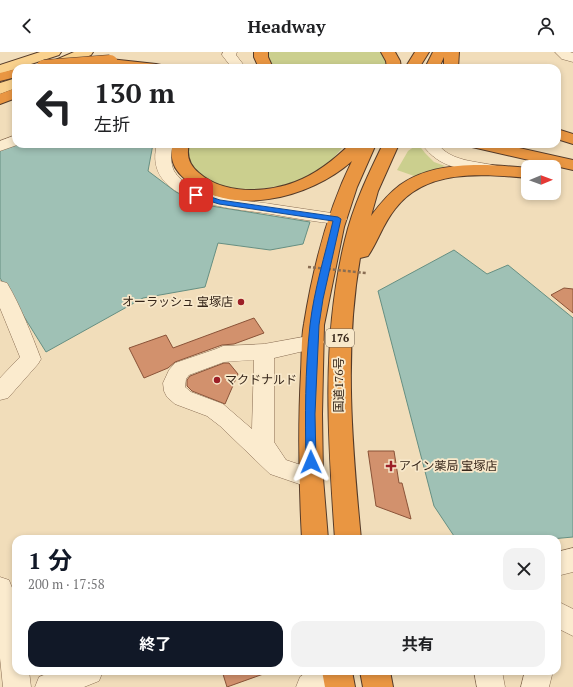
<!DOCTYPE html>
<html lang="ja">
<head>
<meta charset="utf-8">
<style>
	:root { --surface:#fff; --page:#f2f2f2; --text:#202124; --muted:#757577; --accent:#111827 }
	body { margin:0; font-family:"PT Serif","Noto Sans JP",serif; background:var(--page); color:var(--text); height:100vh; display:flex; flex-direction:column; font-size:15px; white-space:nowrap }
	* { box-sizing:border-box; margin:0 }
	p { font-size:13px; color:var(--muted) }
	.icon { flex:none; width:22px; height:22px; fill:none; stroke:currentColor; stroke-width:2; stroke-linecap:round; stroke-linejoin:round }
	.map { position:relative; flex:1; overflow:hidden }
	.side { position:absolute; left:12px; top:483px; width:549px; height:140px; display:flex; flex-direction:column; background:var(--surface); border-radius:12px; box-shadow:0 2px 6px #0003 }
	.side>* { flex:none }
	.guide { position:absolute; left:12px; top:12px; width:549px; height:84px; border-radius:12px; box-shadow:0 2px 6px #0003; background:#fff; color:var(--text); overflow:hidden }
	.needle { width:26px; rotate:89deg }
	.tools { position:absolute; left:521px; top:108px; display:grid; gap:8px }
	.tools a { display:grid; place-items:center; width:40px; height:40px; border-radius:8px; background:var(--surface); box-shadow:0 2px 6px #0003; font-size:20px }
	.pin { position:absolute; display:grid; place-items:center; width:34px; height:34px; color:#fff; margin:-17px; border-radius:8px; box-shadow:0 2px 6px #0006 }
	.me { position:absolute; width:44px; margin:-22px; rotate:359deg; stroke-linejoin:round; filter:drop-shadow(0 0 3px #0008) }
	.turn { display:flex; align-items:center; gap:14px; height:84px; padding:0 16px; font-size:18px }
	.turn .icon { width:52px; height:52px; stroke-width:2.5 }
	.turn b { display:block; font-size:28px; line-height:34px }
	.round { display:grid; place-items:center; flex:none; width:42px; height:42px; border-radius:12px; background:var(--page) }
	.head { display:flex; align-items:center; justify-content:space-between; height:68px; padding:0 16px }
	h1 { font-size:24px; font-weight:700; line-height:30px; color:var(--accent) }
	.cta { display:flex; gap:8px; margin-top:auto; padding:8px 16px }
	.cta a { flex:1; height:46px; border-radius:12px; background:var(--accent); color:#fff; font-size:16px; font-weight:700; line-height:46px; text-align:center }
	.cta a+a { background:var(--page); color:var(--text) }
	header { display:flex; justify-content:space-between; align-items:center; height:52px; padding:0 16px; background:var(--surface); font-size:18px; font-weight:700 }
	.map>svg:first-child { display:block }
	.green { fill:#cbcf8e }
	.water { fill:#9fc1b5; stroke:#668f82 }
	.building { fill:#d2916d; stroke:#8a5338 }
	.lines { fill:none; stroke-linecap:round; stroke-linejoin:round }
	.minor-casing { stroke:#896d53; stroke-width:1 }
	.major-casing { stroke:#553b29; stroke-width:2 }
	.highway-casing { stroke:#553b29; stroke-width:2 }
	.minor { fill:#fbebce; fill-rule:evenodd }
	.major { fill:#f9d18d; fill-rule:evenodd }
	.highway { fill:#e99642; fill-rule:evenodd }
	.highway-bridge-casing { stroke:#553b29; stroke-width:17; stroke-linecap:butt }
	.path-bridge { stroke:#896d53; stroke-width:2.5; stroke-dasharray:3 2; stroke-linecap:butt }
	.highway-bridge { stroke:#e99642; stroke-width:16 }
	.route { fill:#1a73e8; stroke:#114b97 }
	.poi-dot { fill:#9c1f27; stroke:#f8e8ca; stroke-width:1.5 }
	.labels { text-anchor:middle; stroke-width:3.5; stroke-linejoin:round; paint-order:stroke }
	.shield { fill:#f8e8ca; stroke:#70604f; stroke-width:1 }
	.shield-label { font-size:11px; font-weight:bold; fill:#36261a }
	.poi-label { font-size:12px; fill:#36261a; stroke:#f8e8ca; text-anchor:start }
	.street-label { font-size:12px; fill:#36261a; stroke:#f8e8ca }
</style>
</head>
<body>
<header><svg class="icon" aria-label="back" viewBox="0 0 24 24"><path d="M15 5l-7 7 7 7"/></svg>Headway<svg class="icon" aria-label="person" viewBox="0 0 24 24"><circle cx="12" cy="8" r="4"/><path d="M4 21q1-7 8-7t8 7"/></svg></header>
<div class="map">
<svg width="573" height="635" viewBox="0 0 573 635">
	<rect width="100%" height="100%" fill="#f1ddba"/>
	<!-- green -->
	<g class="green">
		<polygon points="268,0 381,0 384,3 388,16 275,16 268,10"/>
		<path d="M187 92H345C339 100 332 108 324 115 297 138 225 147 197 122 193 119 190 114 187 110Z"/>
		<polygon points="418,92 425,101 434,110 445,114 417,125 397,118 408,99"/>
	</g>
	<!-- water -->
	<g class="water">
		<polygon points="16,92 153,92 148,119 176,140 205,153 310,170 303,192 270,198 218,191 205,235 143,246 46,300 0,226 0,98"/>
		<polygon points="454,198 487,222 508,213 573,266 573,485 551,487 456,487 434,454 378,239"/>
	</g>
	<!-- building -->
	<g class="building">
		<polygon points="564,236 573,237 573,261 551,243"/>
		<polygon points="254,266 264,281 234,292 222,293 175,310 168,316 144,326 129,296 166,283 173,296"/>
		<polygon points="224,311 229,311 238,322 225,352 192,339 187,334 187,328 190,324"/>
		<polygon points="368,399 394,399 399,431 402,431 411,467 376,454"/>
		<polygon points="222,619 269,619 269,620 227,635"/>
	</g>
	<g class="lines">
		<!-- minor casing -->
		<g class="minor-casing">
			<g id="minor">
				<polygon points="223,0 237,0 236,3 246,16 232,16 222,3"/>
				<polygon points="555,0 570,0 573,1 573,10 562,7"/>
				<polygon points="16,83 16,92 20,92 0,99 0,89"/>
				<path d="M157 92H173C171 100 170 111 174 119 190 146 244 148 271 152 293 155 316 159 338 162L344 163 347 167 344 171 338 172C316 170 293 166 271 162 233 156 141 152 157 92Z"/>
				<path d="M422 92H438C451 110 477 109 497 114L499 117 497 120 491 122C463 117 439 117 422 92Z"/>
				<path d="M0 229 7 231C21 255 31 281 41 307L38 312 8 346 0 348V326L20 305 0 256Z"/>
				<path d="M314 283 321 285 324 290 321 295 274 306V390L286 408 319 419 323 426 319 433 311 436 270 422 220 374 207 364 175 352 167 345 164 339 163 331 169 318 175 311 216 297 223 294 264 292ZM254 308 252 377 223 352 191 340 185 335 186 327 189 323 224 310Z"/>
				<polygon points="573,496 573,520 557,524 557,500"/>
				<polygon points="0,525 9,528 16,546 16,619 29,619 31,635 3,635 0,606"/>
				<polygon points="557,549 573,557 573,584 557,576"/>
				<polygon points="54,619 103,619 99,629 84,635 35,635 39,625"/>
				<polygon points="308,619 345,619 341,629 333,635 296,635 300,625"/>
				<polygon points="474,619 502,619 505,635 477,635"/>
				<polygon points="525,619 553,619 549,635 521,635"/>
			</g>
		</g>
		<!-- major casing -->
		<g class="major-casing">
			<g id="major">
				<polygon points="40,0 61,0 59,3 0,22 0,13"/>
				<polygon points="74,0 93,0 91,3 61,16 42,16 44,13"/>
				<polygon points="16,26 16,36 0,42 0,31"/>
			</g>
		</g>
		<!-- highway casing -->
		<g class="highway-casing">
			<g id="highway">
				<polygon points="254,0 268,0 268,5 273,16 259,16 254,5"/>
				<polygon points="381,0 395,0 400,9 401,16 387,16 386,9"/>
				<polygon points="415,0 429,0 419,16 405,16"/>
				<polygon points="433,0 459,0 458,16 444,16 444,5 439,16 425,16"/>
				<polygon points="110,7 156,12 161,13 163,16 116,16 105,14 103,11 105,8"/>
				<polygon points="16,17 16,25 0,29 0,21"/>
				<polygon points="16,36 16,46 0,52 0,42"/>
				<polygon points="557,77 573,82 573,92 557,87"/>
				<path d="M173 92H189C186 104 189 113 199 121 224 143 266 141 295 130 316 122 334 108 350 92H376L357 135 344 175 324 273 322 362 323 426 328 487H302C299 431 298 376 301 320 302 304 301 287 304 272 313 216 327 160 352 109 311 146 230 167 185 127 174 118 169 106 173 92Z"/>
				<path d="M383 92H399L378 139 371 164C380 152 388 142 400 133 435 108 487 112 528 116V126C483 122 426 116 395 157 383 172 378 189 368 204L360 206C344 299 352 393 361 487H335C328 387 321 286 345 188 353 154 368 123 383 92Z"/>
				<polygon points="470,92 501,92 573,108 573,118 472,95"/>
				<polygon points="322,619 352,619 355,635 325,635"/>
				<polygon points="360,619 390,619 393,635 363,635"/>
			</g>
		</g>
		<!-- minor -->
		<use href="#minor" class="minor"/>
		<!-- major -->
		<use href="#major" class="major"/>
		<!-- highway -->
		<use href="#highway" class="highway"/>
		<!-- highway-bridge casing -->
		<g class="highway-bridge-casing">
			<polyline id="highway-bridge" points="44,16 110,11"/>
		</g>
		<!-- path-bridge -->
		<polyline class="path-bridge" points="308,215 366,221"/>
		<!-- highway-bridge -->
		<use href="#highway-bridge" class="highway-bridge"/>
	</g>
	<!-- route -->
	<path class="route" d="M196 140 220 148 338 165 341 167 323 247 319 273 315 362 316 410 314 413 311 414 307 413 306 410C305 365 305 318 310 273 314 238 325 203 333 169L219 152 194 144V141Z"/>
	<!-- markers -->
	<g class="poi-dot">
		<circle cx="241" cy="250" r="4"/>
		<circle cx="217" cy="328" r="4"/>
		<path d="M389 408h4v4h4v4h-4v4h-4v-4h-4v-4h4z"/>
	</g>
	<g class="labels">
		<!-- shield labels -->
		<rect class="shield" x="326" y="277" width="28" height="18" rx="3"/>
		<g class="shield-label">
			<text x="340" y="290">176</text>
		</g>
		<!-- poi labels -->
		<g class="poi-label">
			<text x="233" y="254" text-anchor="end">オーラッシュ 宝塚店</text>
			<text x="225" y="332">マクドナルド</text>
			<text x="399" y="418">アイン薬局 宝塚店</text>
		</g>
		<!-- street labels -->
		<g class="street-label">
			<text transform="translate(339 333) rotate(-90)" y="4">国道176号</text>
		</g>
	</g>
</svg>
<div class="tools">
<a><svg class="needle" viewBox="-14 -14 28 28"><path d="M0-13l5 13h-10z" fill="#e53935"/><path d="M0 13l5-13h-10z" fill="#757577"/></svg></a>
</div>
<div class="pin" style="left:196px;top:143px;background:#d93025"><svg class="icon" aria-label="arrive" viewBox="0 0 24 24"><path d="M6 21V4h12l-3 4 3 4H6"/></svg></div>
<svg class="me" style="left:311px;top:410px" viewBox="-20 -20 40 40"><path d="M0-17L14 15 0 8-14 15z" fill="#1a73e8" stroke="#fff" stroke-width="4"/></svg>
<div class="guide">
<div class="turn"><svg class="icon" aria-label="left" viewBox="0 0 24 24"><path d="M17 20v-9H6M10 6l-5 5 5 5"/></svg><div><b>130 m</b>左折</div></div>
</div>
<section class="side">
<div class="head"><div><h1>1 分</h1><p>200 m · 17:58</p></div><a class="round"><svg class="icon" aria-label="close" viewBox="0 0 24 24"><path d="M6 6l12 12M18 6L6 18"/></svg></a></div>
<div class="cta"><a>終了</a><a>共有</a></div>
</section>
</div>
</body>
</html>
